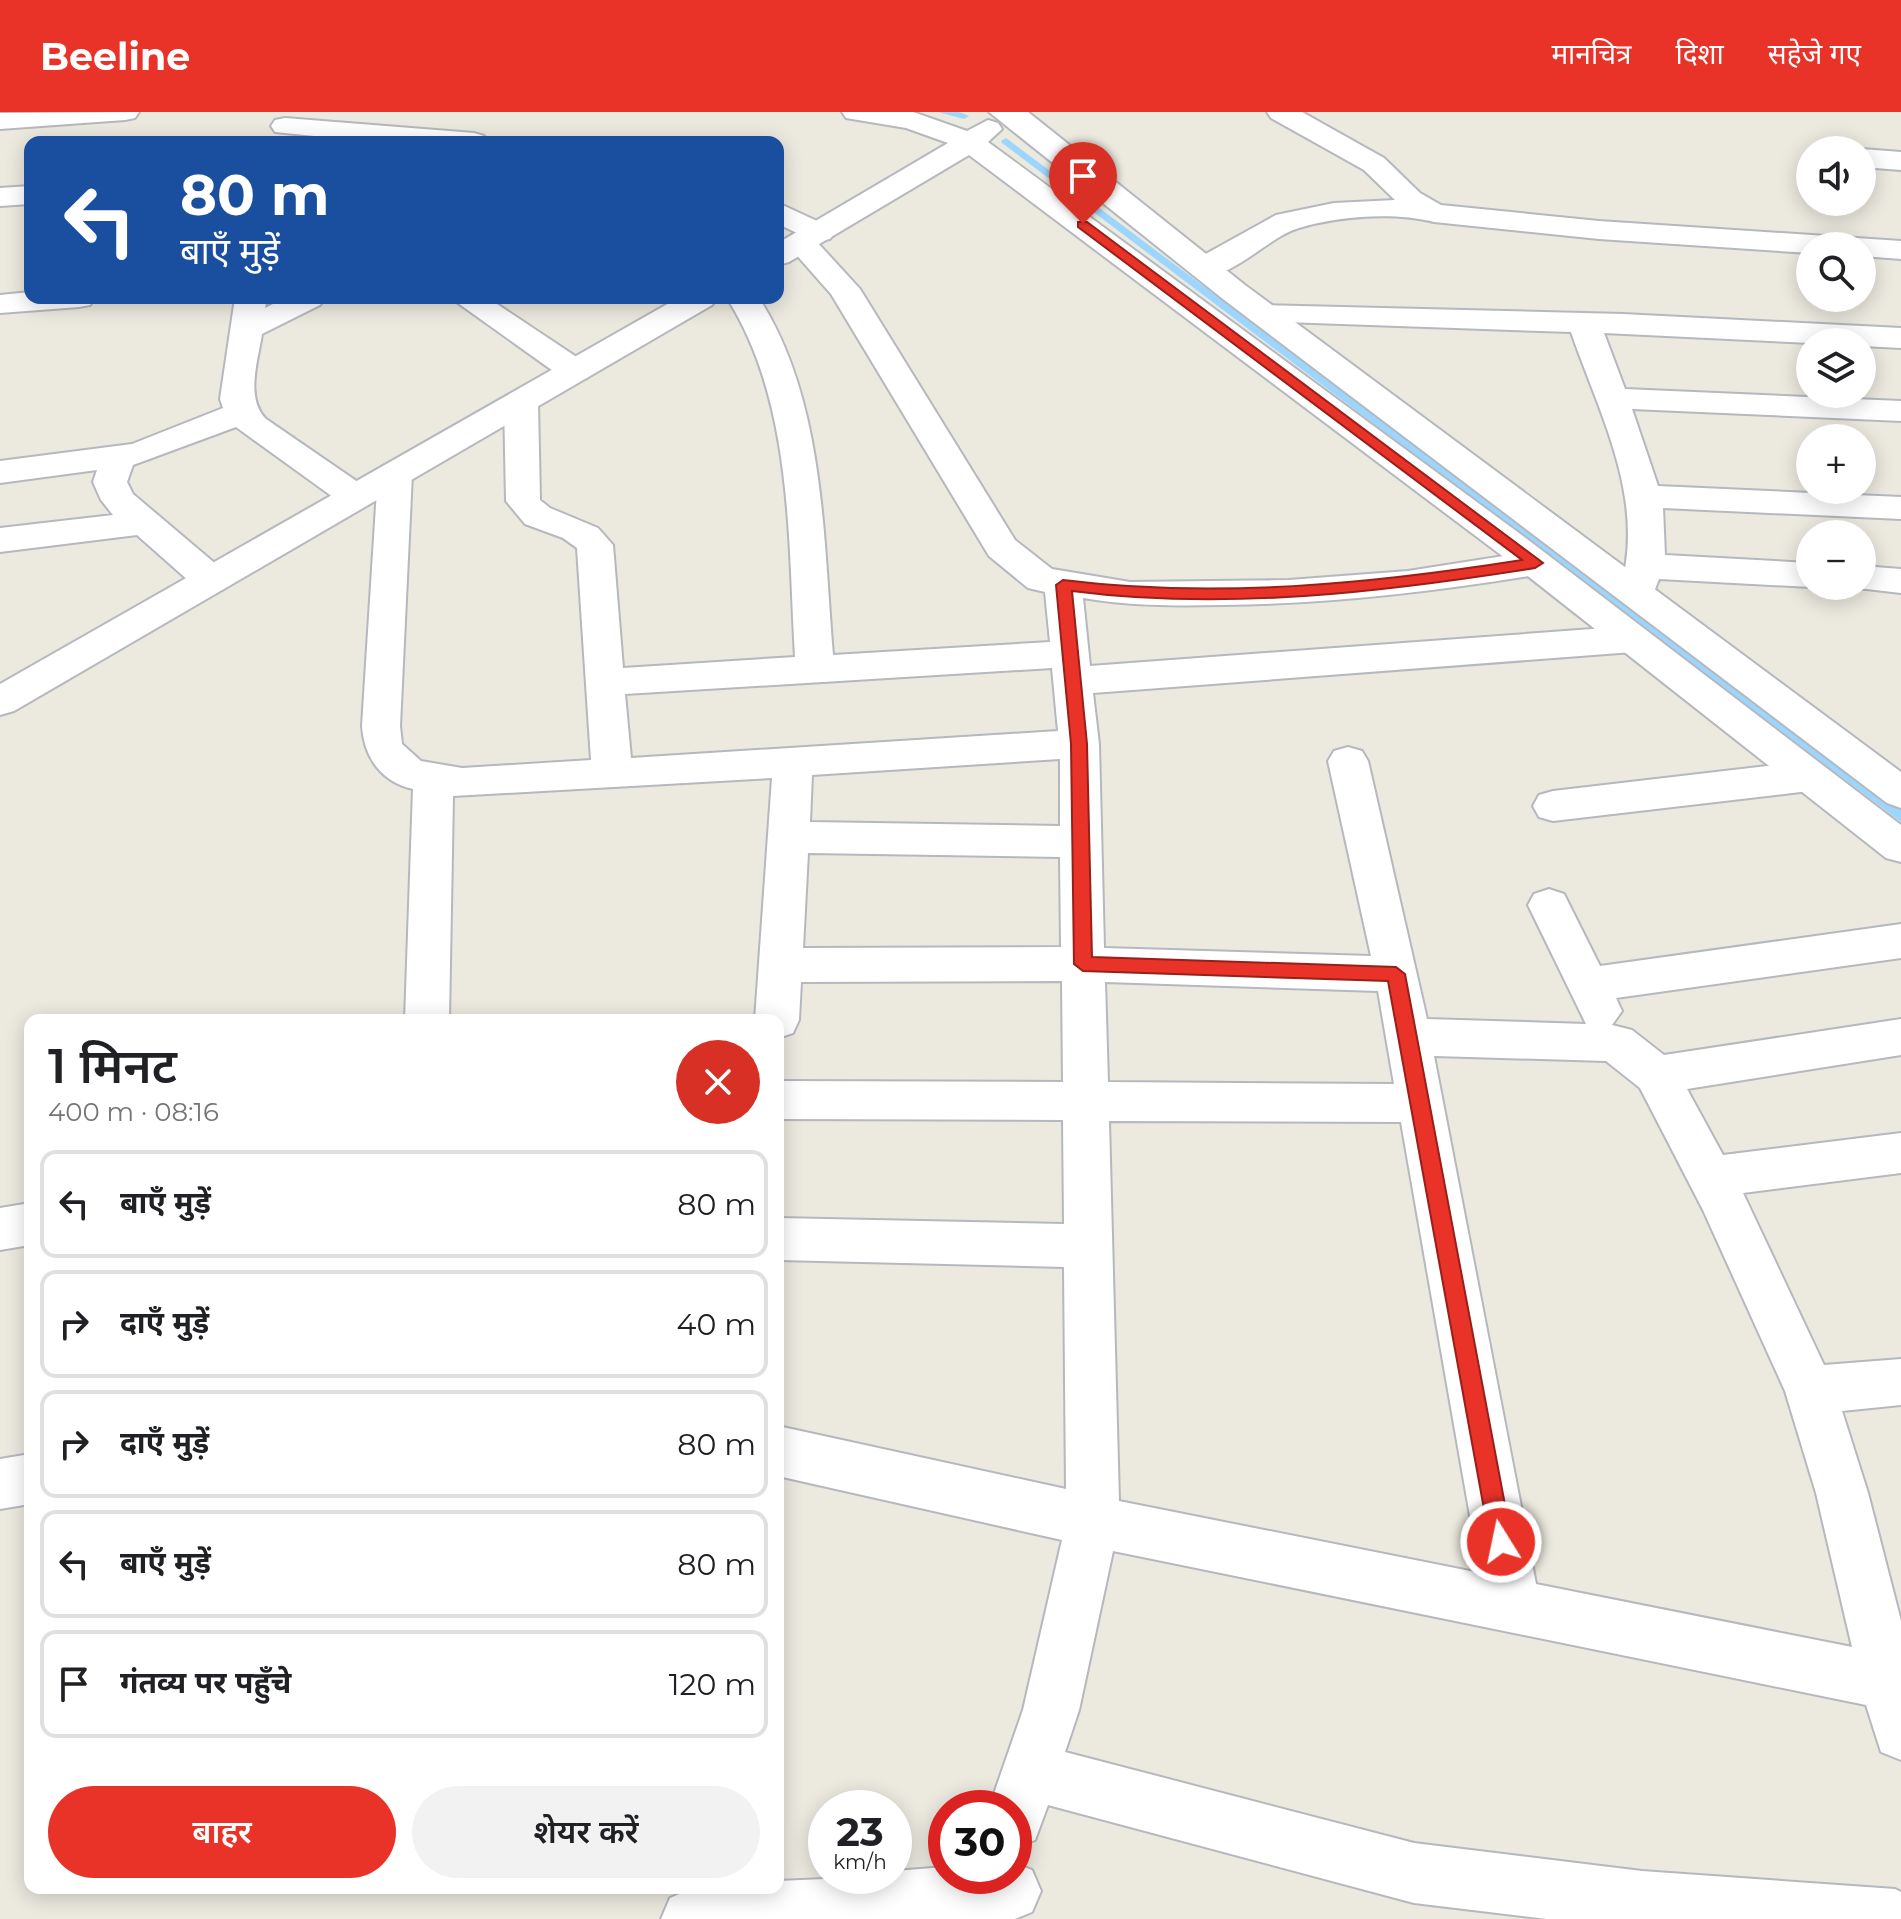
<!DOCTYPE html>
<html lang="hi">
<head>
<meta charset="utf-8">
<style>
	:root { --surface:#fff; --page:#f2f2f2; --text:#202124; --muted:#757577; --line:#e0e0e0; --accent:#e93228 }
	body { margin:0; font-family:Montserrat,"Noto Sans Devanagari",sans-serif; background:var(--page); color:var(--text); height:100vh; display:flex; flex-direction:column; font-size:30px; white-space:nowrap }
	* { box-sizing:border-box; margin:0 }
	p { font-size:26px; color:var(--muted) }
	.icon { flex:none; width:44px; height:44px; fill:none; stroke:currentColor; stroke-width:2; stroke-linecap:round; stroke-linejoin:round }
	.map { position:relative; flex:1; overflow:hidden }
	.details { position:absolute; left:24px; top:902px; width:760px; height:880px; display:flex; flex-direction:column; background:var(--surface); border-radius:16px; box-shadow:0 4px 20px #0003 }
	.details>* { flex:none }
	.guide { position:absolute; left:24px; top:24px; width:760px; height:168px; border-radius:16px; box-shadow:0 4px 20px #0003; background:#1a4fa0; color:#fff; overflow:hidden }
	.buttons { position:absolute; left:1796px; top:24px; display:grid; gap:16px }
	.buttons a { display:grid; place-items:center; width:80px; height:80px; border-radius:50%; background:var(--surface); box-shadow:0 4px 20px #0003; font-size:40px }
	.speed { position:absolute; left:808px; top:1678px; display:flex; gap:16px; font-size:40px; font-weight:700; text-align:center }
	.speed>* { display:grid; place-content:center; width:104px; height:104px; border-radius:50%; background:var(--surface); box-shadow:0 4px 20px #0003; line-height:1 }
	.speed small { font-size:20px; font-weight:400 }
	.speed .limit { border:12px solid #d22; background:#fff; color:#111 }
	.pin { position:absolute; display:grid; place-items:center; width:68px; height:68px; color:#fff; margin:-82px -34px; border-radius:50% 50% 50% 0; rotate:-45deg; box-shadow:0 0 8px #0007 }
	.pin .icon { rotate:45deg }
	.me { position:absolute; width:88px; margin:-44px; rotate:350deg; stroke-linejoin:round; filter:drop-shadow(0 0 6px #0008) }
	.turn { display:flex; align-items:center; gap:28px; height:168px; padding:0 24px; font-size:36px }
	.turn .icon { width:104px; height:104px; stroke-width:2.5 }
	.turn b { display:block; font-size:56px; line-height:68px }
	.round { display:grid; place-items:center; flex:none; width:84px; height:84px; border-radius:42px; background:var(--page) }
	.summary { display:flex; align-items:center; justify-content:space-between; height:136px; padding:0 24px }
	h1 { font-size:48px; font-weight:600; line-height:60px }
	.button { display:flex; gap:16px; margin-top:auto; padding:16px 24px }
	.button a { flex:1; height:92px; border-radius:48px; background:var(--accent); color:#fff; font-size:32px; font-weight:600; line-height:92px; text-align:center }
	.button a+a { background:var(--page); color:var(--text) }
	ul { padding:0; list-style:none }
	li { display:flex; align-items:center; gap:24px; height:108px; margin:0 16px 12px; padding:0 8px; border:4px solid var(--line); border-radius:16px }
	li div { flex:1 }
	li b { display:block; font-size:30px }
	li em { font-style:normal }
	header { display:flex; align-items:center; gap:48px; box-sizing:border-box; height:112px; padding:0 40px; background:var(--accent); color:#fff }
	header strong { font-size:38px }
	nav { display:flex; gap:44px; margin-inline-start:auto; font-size:28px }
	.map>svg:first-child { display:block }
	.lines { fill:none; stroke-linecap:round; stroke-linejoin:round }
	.stream { fill:#9cd6ff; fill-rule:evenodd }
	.minor-casing { stroke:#b5b8bd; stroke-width:4 }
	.tertiary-casing { stroke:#b5b8bd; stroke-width:4 }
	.minor { fill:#fff; fill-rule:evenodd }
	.tertiary { fill:#fff; fill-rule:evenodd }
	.route { fill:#e93228; stroke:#97201a; stroke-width:2 }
</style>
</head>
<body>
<header>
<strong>Beeline</strong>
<nav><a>मानचित्र</a><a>दिशा</a><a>सहेजे गए</a></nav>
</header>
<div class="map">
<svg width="1901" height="1807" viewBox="0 0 1901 1807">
	<rect width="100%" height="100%" fill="#ece9df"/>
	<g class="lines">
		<!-- stream -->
		<g class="stream">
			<polygon points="938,0 959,0 969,4 964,7"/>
			<polygon points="1006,26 1901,697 1901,710 1002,31 1001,29"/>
		</g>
		<!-- minor casing -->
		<g class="minor-casing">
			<g id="minor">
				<polygon points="139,0 135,6 125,8 0,17 0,1"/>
				<path d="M1267 0H1302L1384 46 1420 81 1441 93 1599 109 1901 129V147L1862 144V134H1810V141L1599 127 1434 110C1394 100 1339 104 1299 116 1265 126 1230 172 1193 163L1189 156 1193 149 1276 103 1334 91 1395 88 1364 58 1271 6Z"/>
				<polygon points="285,6 474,21 484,24 488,30 373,30 275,20 271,14 275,8"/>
				<polygon points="1862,37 1901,40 1901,58 1862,55"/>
				<polygon points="30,74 30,92 0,94 0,76"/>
				<path d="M778 91 830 115 834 121 830 127 816 129 860 177 1015 428 1052 457 1130 470 1289 468 1408 459 1535 439 1548 443 1553 451 1548 459 1535 463C1431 480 1329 492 1223 493 1175 494 1130 494 1083 486L1090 554 1633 514 1646 518 1652 527 1646 536 1633 540 1093 581 1099 632 1104 836 1371 844 1328 649 1334 639 1348 635 1362 639 1368 649 1427 907 1586 912 1528 793 1534 782 1549 777 1564 782 1600 854 1901 812V846L1616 886 1622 899 1612 913 1632 918 1664 943 1901 907V943L1687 977 1723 1043 1901 1021V1061L1743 1081 1824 1253 1901 1247V1293L1842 1299 1868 1381 1901 1509V1648L1881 1640 1866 1593 1113 1439 1079 1598 1065 1640 1414 1731 1642 1759 1895 1777 1901 1780V1807H1547L1414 1791 1048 1693 1035 1728 1014 1736V1696H989L1023 1598 1062 1428 778 1364V1314L1066 1377 1064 1155 778 1148V1106L1064 1112 1063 1008 778 1007V969L1063 970 1062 869 801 870 799 908 793 921 778 926V908H755L772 666 453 684 449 908H405L413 677C381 670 364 645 362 614L378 362 383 354 395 351 407 354 412 362 400 614 402 632 421 649 462 656 591 648 577 436 563 426 525 412 506 389 504 290 509 283 521 280 533 283 538 290 540 388 550 396 598 416 613 433 623 556 795 545C788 427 793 290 727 186H759C825 289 823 425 833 543L1050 530 1045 480 1028 476 989 444 831 182 786 131 790 125 799 122 778 112ZM1052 556 1058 619 631 646 625 582ZM1060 647V714L810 710 812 663ZM808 741 1060 745 1061 835 803 836ZM1105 870 1378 879 1394 972 1108 970ZM1434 944 1606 949 1640 976 1703 1098 1785 1279 1816 1381 1852 1535 1536 1472ZM1109 1009 1401 1010 1480 1461 1119 1389Z"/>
				<polygon points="30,180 30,186 95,186 90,193 79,195 0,201 0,183"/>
				<path d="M235 186H267L265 196 285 186H325L320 193 262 222C258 249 245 286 266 307L368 377 373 385 368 393 356 396 344 393 236 315 133 353 127 370 133 382 224 459 229 468 224 477 211 480 198 477 137 423 0 440V416L113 403 101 388 93 370 97 358 0 371V349L132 332 223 296 220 287Z"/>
				<polygon points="451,186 488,186 587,252 591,259 587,266 575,269 563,266"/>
				<path d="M1263 193 1623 202 1901 216V236L1862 234V230L1810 231 1604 221 1625 277 1901 289V309L1632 297 1658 374 1901 385V407L1663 396 1665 443 1810 451V474H1814L1810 475 1659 467 1650 490 1637 493 1624 490 1619 481C1648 390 1600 304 1571 220L1252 209 1247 202 1252 195Z"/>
				<polygon points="1862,454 1901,457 1901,481 1849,475 1862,474"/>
				<polygon points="1809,649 1823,654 1829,664 1823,674 1809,679 1553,709 1539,705 1533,694 1539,683 1553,679"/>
				<polygon points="30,1091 30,1133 0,1138 0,1096"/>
				<polygon points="30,1342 30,1392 0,1397 0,1347"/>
				<polygon points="1014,1751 1032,1758 1041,1779 1032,1800 1015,1807 661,1807 670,1786 691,1777 778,1776 778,1769 894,1764 894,1759 946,1755 946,1764 1014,1764"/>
			</g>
		</g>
		<!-- tertiary casing -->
		<g class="tertiary-casing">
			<g id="tertiary">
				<polygon points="842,0 913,0 967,19 988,8 998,11 1002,17 988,30 1527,427 1901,713 1901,750 1886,746 1501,443 969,43 789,150 778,153 778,131 948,31 906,16 846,6"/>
				<polygon points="989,0 1028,0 1245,173 1901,660 1901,696 1887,691 1223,187"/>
				<polygon points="678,186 717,186 712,193 14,599 0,603 0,572"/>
			</g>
		</g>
		<!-- minor -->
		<use href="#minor" class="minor"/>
		<!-- tertiary -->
		<use href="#tertiary" class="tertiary"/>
	</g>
	<!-- route -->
	<path class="route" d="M1078 110H1087L1543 451 1535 456C1383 480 1226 499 1072 479L1087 632 1092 845 1396 855 1405 862 1512 1430 1509 1438 1501 1441 1493 1438 1490 1430 1388 869 1083 859 1074 852 1071 632 1056 473 1063 468C1216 487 1370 472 1522 448L1078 115Z"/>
</svg>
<div class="buttons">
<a><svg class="icon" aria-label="sound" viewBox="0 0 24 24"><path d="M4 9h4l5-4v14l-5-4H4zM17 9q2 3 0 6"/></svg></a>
<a><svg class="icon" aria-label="search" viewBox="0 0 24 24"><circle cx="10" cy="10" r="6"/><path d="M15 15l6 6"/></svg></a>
<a><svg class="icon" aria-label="layers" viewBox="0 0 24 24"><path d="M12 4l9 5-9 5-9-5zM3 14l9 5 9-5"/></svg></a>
<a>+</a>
<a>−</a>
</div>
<div class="speed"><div>23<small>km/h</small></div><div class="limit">30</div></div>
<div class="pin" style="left:1083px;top:112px;background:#d93025"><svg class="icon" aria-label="arrive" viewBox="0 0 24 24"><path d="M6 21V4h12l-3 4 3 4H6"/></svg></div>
<svg class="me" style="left:1501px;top:1430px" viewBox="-20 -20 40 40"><circle r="17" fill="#e93228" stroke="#fff" stroke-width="3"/><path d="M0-11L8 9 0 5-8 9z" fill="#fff"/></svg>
<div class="guide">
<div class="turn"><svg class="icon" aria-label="left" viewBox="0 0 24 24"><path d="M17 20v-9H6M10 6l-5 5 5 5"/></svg><div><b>80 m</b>बाएँ मुड़ें</div></div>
</div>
<section class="details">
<div class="summary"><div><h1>1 मिनट</h1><p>400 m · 08:16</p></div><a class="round" style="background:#d93025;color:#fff"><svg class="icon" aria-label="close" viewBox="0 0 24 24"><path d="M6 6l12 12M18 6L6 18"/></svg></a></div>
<ul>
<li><svg class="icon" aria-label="left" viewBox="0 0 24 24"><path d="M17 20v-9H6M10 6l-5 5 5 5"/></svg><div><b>बाएँ मुड़ें</b></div><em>80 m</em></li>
<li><svg class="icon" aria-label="right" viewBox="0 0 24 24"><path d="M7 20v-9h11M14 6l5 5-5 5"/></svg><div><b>दाएँ मुड़ें</b></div><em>40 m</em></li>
<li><svg class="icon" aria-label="right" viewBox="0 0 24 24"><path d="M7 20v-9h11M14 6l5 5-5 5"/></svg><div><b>दाएँ मुड़ें</b></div><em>80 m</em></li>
<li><svg class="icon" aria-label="left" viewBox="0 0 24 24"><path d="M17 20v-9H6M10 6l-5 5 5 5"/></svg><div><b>बाएँ मुड़ें</b></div><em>80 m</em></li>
<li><svg class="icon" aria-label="arrive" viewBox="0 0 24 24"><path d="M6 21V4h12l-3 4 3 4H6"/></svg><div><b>गंतव्य पर पहुँचे</b></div><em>120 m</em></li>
</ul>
<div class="button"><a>बाहर</a><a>शेयर करें</a></div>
</section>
</div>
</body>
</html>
